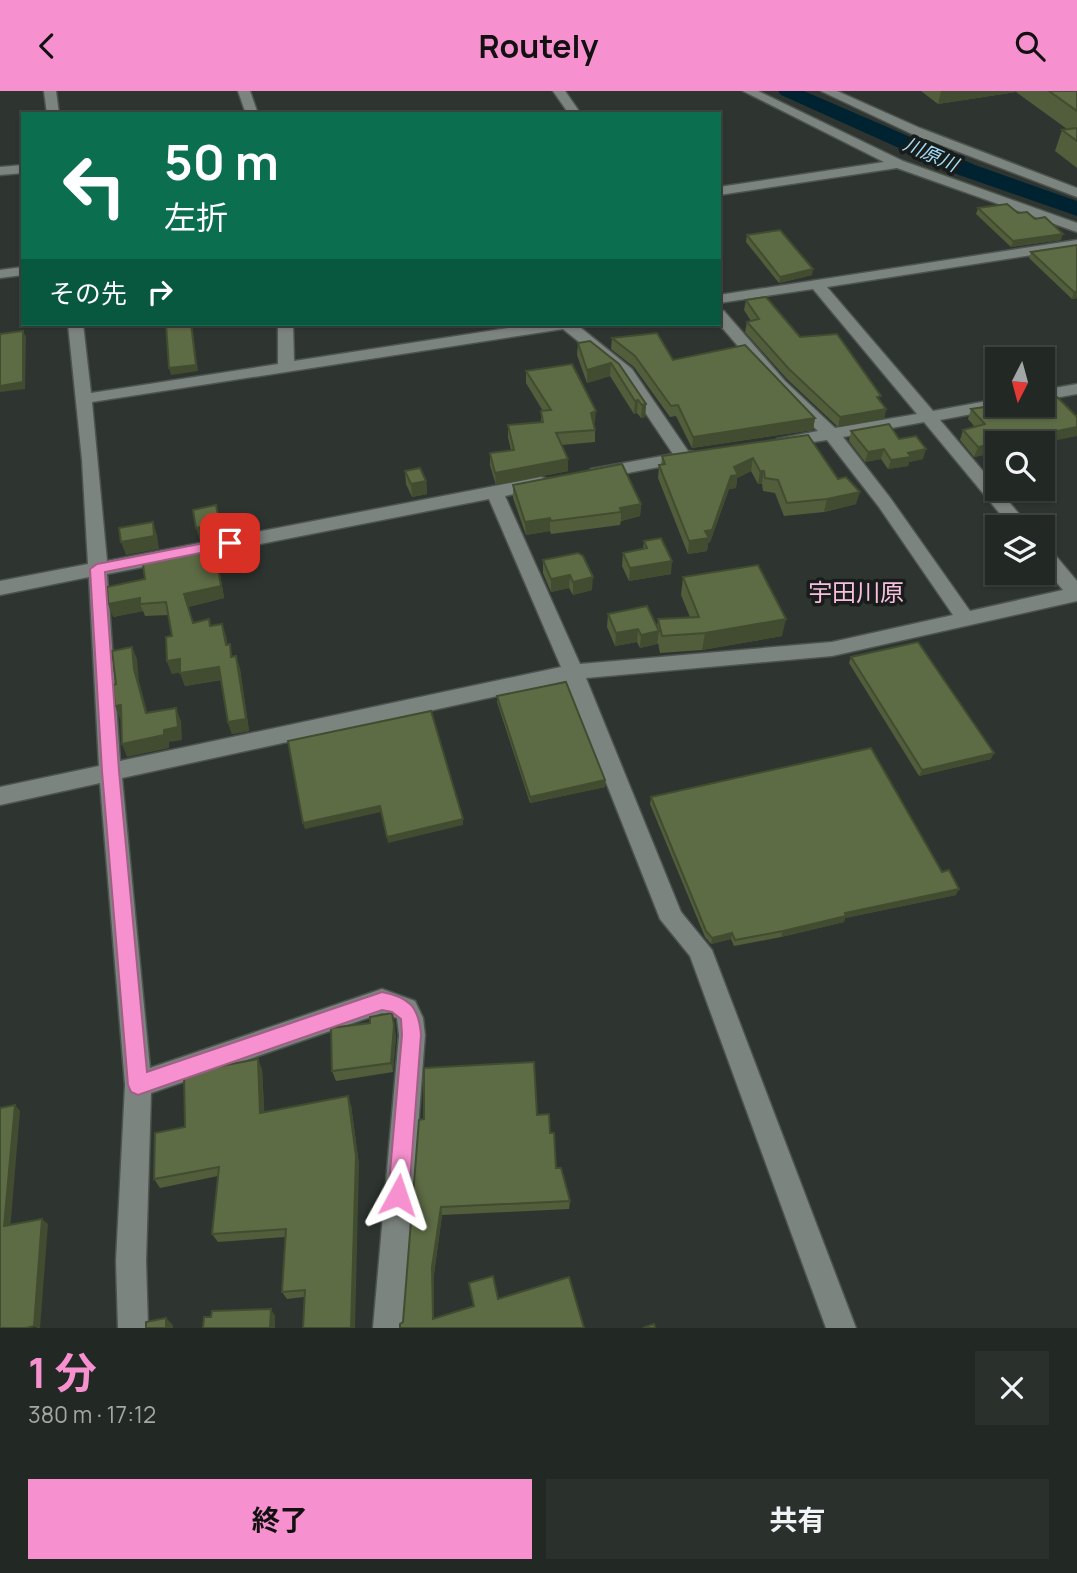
<!DOCTYPE html>
<html lang="ja">
<head>
<meta charset="utf-8">
<style>
	:root { --surface:#222824; --page:#2a302c; --text:#f1f3f6; --muted:#a2a6a6; --line:#3f4441; --accent:#f790ce }
	body { margin:0; font-family:Manrope,"Noto Sans JP",sans-serif; background:var(--page); color:var(--text); height:100vh; display:flex; flex-direction:column; font-size:26px; white-space:nowrap }
	* { box-sizing:border-box; margin:0 }
	p { font-size:23px; color:var(--muted) }
	.icon { flex:none; width:38px; height:38px; fill:none; stroke:currentColor; stroke-width:2; stroke-linecap:round; stroke-linejoin:round }
	.map { position:relative; height:1237px; overflow:hidden }
	.panel { display:flex; flex-direction:column; background:var(--surface); flex:1 }
	.panel>* { flex:none }
	.guide { position:absolute; left:21px; top:21px; width:700px; height:214px; border-radius:0px; box-shadow:0 2px 5px #0004,0 0 0 2px var(--line); background:#0b6e4f; color:#fff; overflow:hidden }
	.needle { width:46px; rotate:186deg }
	.fabs { position:absolute; left:985px; top:256px; display:grid; gap:14px }
	.fabs a { display:grid; place-items:center; width:70px; height:70px; border-radius:0px; background:var(--surface); box-shadow:0 2px 5px #0004,0 0 0 2px var(--line); font-size:35px }
	.pin { position:absolute; display:grid; place-items:center; width:60px; height:60px; color:#fff; margin:-30px; border-radius:14px; box-shadow:0 4px 10px #0006 }
	.me { position:absolute; width:77px; margin:-38px; rotate:5deg; stroke-linejoin:round; filter:drop-shadow(0 0 5px #0008) }
	.turn { display:flex; align-items:center; gap:24px; height:147px; padding:0 28px; font-size:32px }
	.turn .icon { width:91px; height:91px; stroke-width:2.5 }
	.turn b { display:block; font-size:49px; line-height:60px }
	.then { display:flex; align-items:center; height:66px; padding:0 28px; background:#0003; gap:14px; font-size:26px }
	.round { display:grid; place-items:center; flex:none; width:74px; height:74px; border-radius:0px; background:var(--page) }
	.overview { display:flex; align-items:center; justify-content:space-between; height:119px; padding:0 28px }
	h1 { font-size:42px; font-weight:700; line-height:52px; color:var(--accent) }
	.action { display:flex; gap:14px; margin-top:auto; padding:14px 28px }
	.action a { flex:1; height:80px; border-radius:0px; background:var(--accent); color:#111; font-size:28px; font-weight:700; line-height:80px; text-align:center }
	.action a+a { background:var(--page); color:var(--text) }
	header { display:flex; justify-content:space-between; align-items:center; height:91px; padding:0 28px; background:var(--accent); color:#111; font-size:32px; font-weight:700 }
	.map>svg:first-child { display:block }
	.lines { fill:none; stroke-linecap:round; stroke-linejoin:round }
	.river { fill:#002332; fill-rule:evenodd }
	.minor-casing { stroke:#4d534f; stroke-width:3 }
	.minor { fill:#7c847f; fill-rule:evenodd }
	.wall { fill:#515d3b }
	.shaded-wall { fill:#424c30 }
	.building { fill:#5e6c45; stroke:#424c30; stroke-width:2 }
	.route { fill:#f790ce; stroke:#a15e86; stroke-width:2 }
	.labels { text-anchor:middle; stroke-width:7; stroke-linejoin:round; paint-order:stroke }
	.far-water-label { font-size:19px; font-style:italic; fill:#a0dcf8; stroke:#181c1a }
	.quarter-label { font-size:24px; fill:#f9bedf; stroke:#181c1a }
</style>
</head>
<body>
<header><svg class="icon" aria-label="back" viewBox="0 0 24 24"><path d="M15 5l-7 7 7 7"/></svg>Routely<svg class="icon" aria-label="search" viewBox="0 0 24 24"><circle cx="10" cy="10" r="6"/><path d="M15 15l6 6"/></svg></header>
<div class="map">
<svg width="1077" height="1237" viewBox="0 0 1077 1237">
	<rect width="100%" height="100%" fill="#2e3530"/>
	<g class="lines">
		<!-- river -->
		<polygon class="river" points="778,0 804,0 975,74 1077,110 1077,125 959,84 781,4"/>
		<!-- minor casing -->
		<g class="minor-casing">
			<g id="minor">
				<polygon points="44,0 56,0 59,23 47,23"/>
				<polygon points="238,0 250,0 258,23 246,23"/>
				<polygon points="553,0 565,0 581,23 569,23"/>
				<polygon points="743,0 758,0 903,70 1077,132 1077,141 897,77 719,104 719,96 884,71"/>
				<polygon points="821,0 837,0 920,37 1077,97 1077,106 912,43"/>
				<polygon points="23,74 23,82 0,84 0,76"/>
				<path d="M1077 149V157L827 196 933 320 998 308V313H1006L998 318 940 329 1030 436H1011L924 331 843 346 891 408 970 520 1063 499 1043 475V456L1050 458 1077 490V510L832 565 586 587 681 821 712 859 856 1237H826L690 865 660 828 566 590 122 687 150 977 382 898 415 910 423 927 425 944 403 1237H373L399 944 397 927 382 922 151 1002 146 1170 148 1237H118L116 1170 125 994 100 692 0 714V696L99 675 89 486 0 504V490L88 473 82 369 68 233H83L91 302 278 273V233H293L294 270 535 233H576L632 278 688 360 695 361 698 365 695 369 597 388 591 386 588 382 591 378 673 363 620 284 563 238 92 311 107 470 541 386 547 388 550 392 547 396 505 405 580 573 832 551 953 524 879 416 827 349 777 356 774 352 777 348 818 340 773 296 719 233V219L724 220 785 290 835 337 917 323 813 198 719 212V204ZM489 408 561 576 120 670 107 483Z"/>
				<polygon points="23,176 23,184 0,187 0,179"/>
				<polygon points="1077,293 1077,303 1043,309 1043,299"/>
			</g>
		</g>
		<!-- minor -->
		<use href="#minor" class="minor"/>
	</g>
	<!-- wall -->
	<g class="wall">
		<polygon points="921,0 1077,0 1077,77 1055,60 1062,39 1067,38 1016,1 938,13"/>
		<polygon points="978,117 1018,122 1061,149 1011,156 976,123"/>
		<polygon points="747,144 812,184 779,192 746,151"/>
		<polygon points="1077,154 1077,207 1072,208 1029,167 1031,161"/>
		<polygon points="746,209 800,246 880,309 886,318 884,328 838,336 787,288 745,241 747,231 751,230 744,219"/>
		<polygon points="612,247 673,269 815,327 813,339 692,357 676,325 670,326 634,276 611,258"/>
		<polygon points="578,252 619,273 646,313 645,326 641,327 637,322 634,323 610,285 587,292 577,264"/>
		<polygon points="526,280 595,332 593,333 595,339 595,351 562,354 568,380 496,394 490,374 490,362 511,359 508,346 508,334 541,331 541,320 543,320 526,292"/>
		<polygon points="1057,306 998,352 998,361 974,366 960,349 963,339 975,336 968,328 971,318"/>
		<polygon points="851,340 899,348 923,368 909,371 908,375 888,378 881,368 865,371 849,350"/>
		<polygon points="808,344 856,413 824,421 784,425 775,402 763,400 762,393 758,393 751,380 737,387 736,397 729,398 710,451 708,452 707,460 688,463 658,387 659,374 661,374 662,365"/>
		<polygon points="405,380 426,390 427,403 412,406 406,393"/>
		<polygon points="513,394 641,413 640,425 621,430 620,434 551,443 550,440 526,444 513,407"/>
		<polygon points="644,450 671,483 629,490 622,475 623,462 643,458"/>
		<polygon points="214,452 217,464 224,507 188,516 193,532 211,535 226,545 227,554 233,566 236,565 240,578 249,640 232,643 228,631 221,589 185,595 180,581 172,583 167,570 172,545 168,524 145,525 143,520 113,526 145,488"/>
		<polygon points="578,462 592,499 573,504 569,497 551,501 543,482 543,469"/>
		<polygon points="683,486 782,545 702,559 660,562 658,552 657,553 640,557 637,551 615,555 607,536 608,523 657,537 658,528 690,526 681,504"/>
		<polygon points="851,566 991,668 919,685 849,572"/>
		<polygon points="497,605 605,689 605,696 530,712 497,611"/>
		<polygon points="651,706 956,804 845,827 844,831 781,846 734,855 731,848 711,853 705,846 650,713"/>
		<polygon points="396,944 393,981 336,990 332,980"/>
		<polygon points="262,978 264,1021 351,1014 359,1074 304,1206 287,1208 282,1201 285,1146 218,1151 212,1143 218,1085 160,1097 154,1088 185,1036"/>
		<polygon points="537,1024 550,1042 556,1077 570,1110 569,1118 442,1124 434,1183 434,1227 498,1208 584,1237 403,1231 419,1029"/>
	</g>
	<!-- shaded-wall -->
	<g class="shaded-wall">
		<polygon points="941,0 1017,0 1016,1 938,13"/>
		<polygon points="1063,143 1061,149 1011,156 1013,150"/>
		<polygon points="813,178 812,184 779,192 780,186"/>
		<polygon points="1074,201 1077,201 1077,207 1072,208"/>
		<polygon points="191,233 192,233 198,280 171,284 169,277"/>
		<polygon points="23,240 26,246 25,298 0,301 0,295"/>
		<polygon points="611,272 610,285 587,292 587,279"/>
		<polygon points="638,309 637,322 634,323 635,310"/>
		<polygon points="646,313 645,326 641,327 642,314"/>
		<polygon points="886,318 884,328 838,336 840,326"/>
		<polygon points="596,320 595,332 590,334 591,322"/>
		<polygon points="815,327 813,339 692,357 693,346"/>
		<polygon points="1077,336 1077,345 1043,352 998,352"/>
		<polygon points="998,352 998,361 974,366 978,356"/>
		<polygon points="884,358 881,368 865,371 868,361"/>
		<polygon points="926,358 923,368 909,371 908,375 888,378 891,369 908,362"/>
		<polygon points="753,367 751,380 737,387 736,397 729,398 710,451 708,452 707,460 688,463 689,450 705,440 734,376"/>
		<polygon points="568,368 568,380 496,394 495,382"/>
		<polygon points="760,380 764,380 762,393 758,393"/>
		<polygon points="426,390 427,403 412,406 411,393"/>
		<polygon points="860,401 856,413 824,421 827,408"/>
		<polygon points="641,413 640,425 621,430 621,421 620,417"/>
		<polygon points="216,414 223,445 200,450 196,437"/>
		<polygon points="550,427 550,440 526,444 525,431"/>
		<polygon points="153,431 157,444 159,458 126,464 121,451"/>
		<polygon points="214,452 217,464 224,507 188,516 184,503"/>
		<polygon points="672,470 671,483 629,490 630,477"/>
		<polygon points="570,484 569,497 551,501 551,488"/>
		<polygon points="593,486 592,499 573,504 573,491"/>
		<polygon points="140,507 140,513 143,520 113,526 108,513"/>
		<polygon points="786,528 782,545 702,559 705,542"/>
		<polygon points="222,533 226,545 229,566 226,554"/>
		<polygon points="638,538 637,551 615,555 616,542"/>
		<polygon points="659,540 657,553 640,557 641,544"/>
		<polygon points="132,556 137,568 139,590 151,635 146,622 134,578"/>
		<polygon points="236,565 240,578 249,640 232,643 228,631"/>
		<polygon points="180,568 184,580 172,583 167,570"/>
		<polygon points="219,576 223,588 185,595 180,582"/>
		<polygon points="121,614 126,627 120,628 115,615"/>
		<polygon points="176,617 181,630 182,649 169,651 169,657 127,666 122,653 164,639"/>
		<polygon points="994,662 991,668 919,685 922,679"/>
		<polygon points="605,689 605,696 530,712 530,706"/>
		<polygon points="380,715 381,721 305,738 303,732"/>
		<polygon points="463,728 463,734 388,752 387,746"/>
		<polygon points="959,798 956,804 845,827 844,831 781,846 783,840 845,822"/>
		<polygon points="732,842 731,848 711,853 712,847"/>
		<polygon points="394,934 396,944 393,981 391,972"/>
		<polygon points="258,968 262,978 265,1031 260,1022"/>
		<polygon points="348,1005 351,1014 359,1074 355,1237 351,1237"/>
		<polygon points="15,1014 20,1020 10,1140 4,1135"/>
		<polygon points="441,1116 442,1124 434,1183 434,1234 433,1228 432,1176"/>
		<polygon points="42,1128 48,1133 40,1237 37,1237 34,1235"/>
		<polygon points="271,1218 275,1225 275,1237 270,1237"/>
		<polygon points="166,1227 173,1234 173,1237 166,1237"/>
	</g>
	<!-- building -->
	<g class="building">
		<polygon points="1049,0 1077,0 1077,20"/>
		<polygon points="1077,37 1077,50 1062,39"/>
		<polygon points="1007,113 1018,122 1027,121 1035,128 1045,126 1063,143 1013,150 978,117"/>
		<polygon points="780,139 813,178 780,186 747,144"/>
		<polygon points="1077,154 1077,201 1074,201 1031,161"/>
		<polygon points="766,206 800,246 837,243 881,305 877,306 886,318 840,326 789,278 747,231 759,228 746,209"/>
		<polygon points="166,233 191,233 196,274 169,277"/>
		<polygon points="23,240 23,291 0,295 0,243"/>
		<polygon points="657,242 673,269 745,254 815,327 693,346 678,314 671,315 635,265 612,247"/>
		<polygon points="590,250 619,273 646,313 642,314 638,309 635,310 611,272 587,279 578,252"/>
		<polygon points="572,273 596,320 591,322 595,339 556,342 568,368 495,382 490,362 514,359 508,334 543,331 541,320 551,319 526,280"/>
		<polygon points="1057,306 1077,326 1077,336 978,356 963,339 985,333 971,318 1004,313 1043,313 1043,308"/>
		<polygon points="889,333 899,348 916,345 926,358 908,362 911,366 891,369 884,358 868,361 851,340"/>
		<polygon points="808,344 838,388 846,386 860,401 827,408 787,412 778,389 765,387 764,380 760,380 753,367 734,376 738,384 731,385 712,439 705,440 709,447 689,450 659,374 665,373 662,365"/>
		<polygon points="622,373 641,413 620,417 621,421 551,430 550,427 525,431 513,394"/>
		<polygon points="420,377 426,390 411,393 405,380"/>
		<polygon points="216,414 219,432 196,437 193,419"/>
		<polygon points="153,431 154,445 121,451 119,437"/>
		<polygon points="661,447 672,470 630,477 623,462 647,457 644,450"/>
		<polygon points="214,452 221,495 184,503 193,532 209,528 210,535 222,533 226,554 230,553 231,566 236,565 246,628 228,631 219,576 180,582 180,568 167,570 166,546 172,545 166,511 140,513 140,507 108,513 107,496 145,488 142,466"/>
		<polygon points="578,462 583,465 593,486 573,491 570,484 551,488 543,469"/>
		<polygon points="758,474 786,528 705,542 662,545 658,528 699,526 683,486"/>
		<polygon points="647,515 659,540 641,544 638,538 616,542 608,523"/>
		<polygon points="918,551 994,662 922,679 851,566"/>
		<polygon points="132,556 134,578 146,622 176,617 178,636 164,639 164,644 122,653 121,614 115,615 113,594 116,593 112,560"/>
		<polygon points="566,591 605,689 530,706 497,605"/>
		<polygon points="431,620 463,728 387,746 380,715 303,732 288,650"/>
		<polygon points="871,657 942,781 949,779 959,798 845,822 846,825 783,840 735,849 732,842 712,847 706,840 651,706"/>
		<polygon points="392,922 394,934 391,972 332,980 331,937 370,932 370,926"/>
		<polygon points="258,968 260,1022 348,1005 356,1065 351,1237 303,1237 305,1199 282,1201 286,1138 212,1143 219,1076 154,1088 155,1042 185,1036 184,982"/>
		<polygon points="534,971 537,1024 549,1023 550,1042 554,1042 556,1077 561,1077 570,1110 441,1116 432,1176 433,1228 474,1215 469,1192 493,1185 498,1208 569,1186 584,1237 400,1237 400,1233 403,1231 419,1029 424,1028 424,977"/>
		<polygon points="15,1014 4,1135 42,1128 34,1235 26,1237 0,1237 0,1017"/>
		<polygon points="271,1218 270,1237 203,1237 204,1226 211,1226 212,1220"/>
		<polygon points="166,1227 166,1237 146,1237 146,1231"/>
		<polygon points="654,1233 655,1237 643,1237"/>
	</g>
	<!-- route -->
	<path class="route" d="M230 447 235 449V455L105 481 119 680 147 981 382 901C409 906 419 916 421 944L409 1104 406 1111 398 1115 391 1111 388 1104 402 944 401 928 392 921 382 919 138 1004 131 1001 128 994 102 680 90 478 97 473Z"/>
	<g class="labels">
		<!-- far-water labels -->
		<g class="far-water-label">
			<text transform="translate(931 63) rotate(24)" y="7">川原川</text>
		</g>
		<!-- quarter labels -->
		<g class="quarter-label">
			<text x="856" y="510">宇田川原</text>
		</g>
	</g>
</svg>
<div class="fabs">
<a><svg class="needle" viewBox="-14 -14 28 28"><path d="M0-13l5 13h-10z" fill="#e53935"/><path d="M0 13l5-13h-10z" fill="#a2a6a6"/></svg></a>
<a><svg class="icon" aria-label="search" viewBox="0 0 24 24"><circle cx="10" cy="10" r="6"/><path d="M15 15l6 6"/></svg></a>
<a><svg class="icon" aria-label="layers" viewBox="0 0 24 24"><path d="M12 4l9 5-9 5-9-5zM3 14l9 5 9-5"/></svg></a>
</div>
<div class="pin" style="left:230px;top:452px;background:#d93025"><svg class="icon" aria-label="arrive" viewBox="0 0 24 24"><path d="M6 21V4h12l-3 4 3 4H6"/></svg></div>
<svg class="me" style="left:398px;top:1104px" viewBox="-20 -20 40 40"><path d="M0-17L14 15 0 8-14 15z" fill="#f790ce" stroke="#fff" stroke-width="4"/></svg>
<div class="guide">
<div class="turn"><svg class="icon" aria-label="left" viewBox="0 0 24 24"><path d="M17 20v-9H6M10 6l-5 5 5 5"/></svg><div><b>50 m</b>左折</div></div>
<div class="then">その先<svg class="icon" aria-label="right" viewBox="0 0 24 24"><path d="M7 20v-9h11M14 6l5 5-5 5"/></svg></div>
</div>
</div>
<section class="panel">
<div class="overview"><div><h1>1 分</h1><p>380 m · 17:12</p></div><a class="round"><svg class="icon" aria-label="close" viewBox="0 0 24 24"><path d="M6 6l12 12M18 6L6 18"/></svg></a></div>
<div class="action"><a>終了</a><a>共有</a></div>
</section>
</body>
</html>
